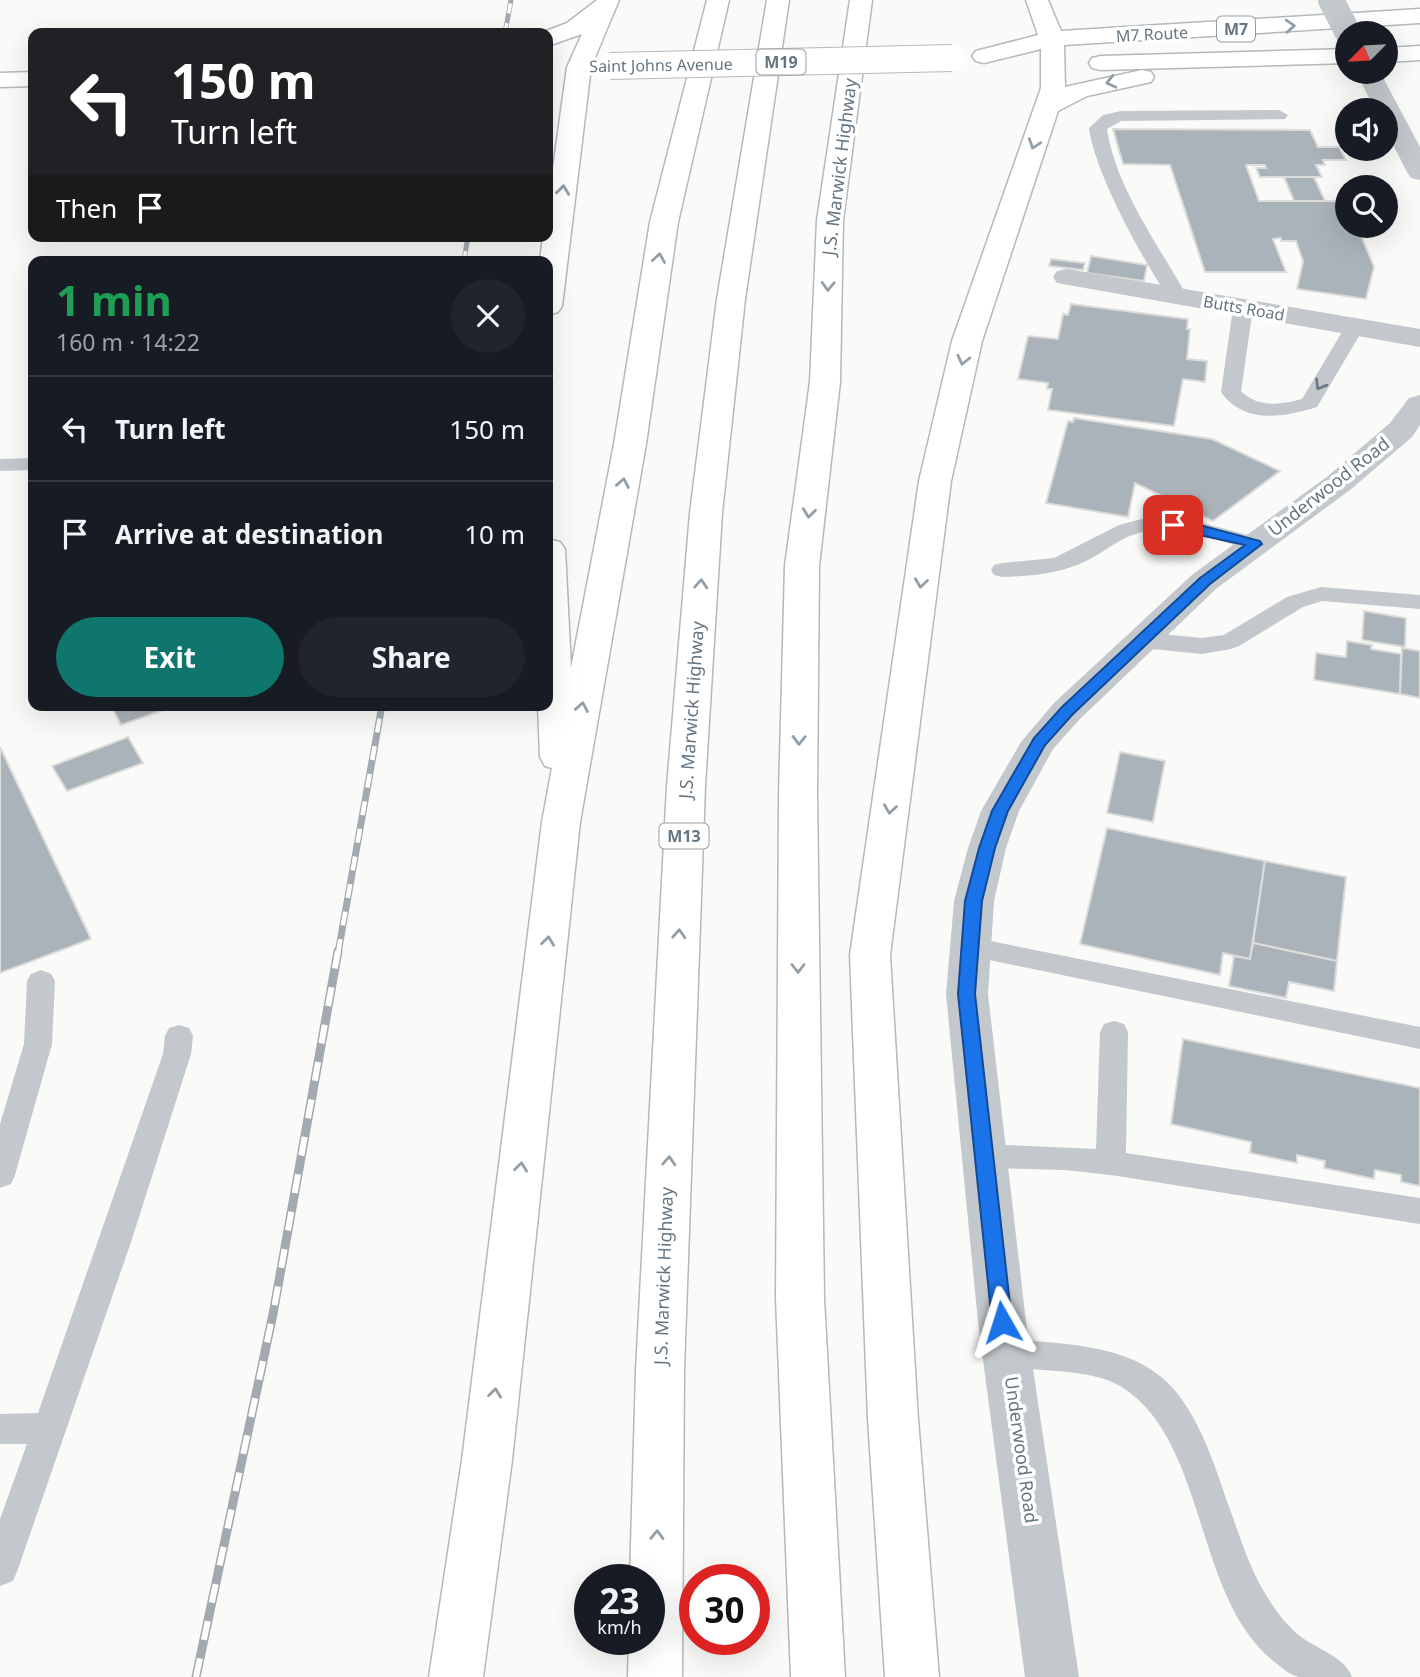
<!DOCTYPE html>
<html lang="en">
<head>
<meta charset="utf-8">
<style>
	:root { --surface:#171b24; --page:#20242c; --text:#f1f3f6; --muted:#9ea1a6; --line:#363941; --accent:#0f766e }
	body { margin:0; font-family:"Noto Sans",sans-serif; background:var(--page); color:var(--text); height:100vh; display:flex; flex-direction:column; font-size:26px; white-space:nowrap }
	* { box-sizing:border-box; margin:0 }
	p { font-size:23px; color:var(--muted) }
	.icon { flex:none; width:38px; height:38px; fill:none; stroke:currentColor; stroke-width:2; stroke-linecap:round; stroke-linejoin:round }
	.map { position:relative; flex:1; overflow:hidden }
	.details { position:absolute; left:28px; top:256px; width:525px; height:455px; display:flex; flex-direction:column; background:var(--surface); border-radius:14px; box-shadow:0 7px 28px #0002 }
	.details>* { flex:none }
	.guide { position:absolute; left:28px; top:28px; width:525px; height:214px; border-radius:14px; box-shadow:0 7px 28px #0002; background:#202124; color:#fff; overflow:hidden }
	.needle { width:46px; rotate:246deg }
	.buttons { position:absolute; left:1335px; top:21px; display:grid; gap:14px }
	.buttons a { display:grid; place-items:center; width:63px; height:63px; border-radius:50%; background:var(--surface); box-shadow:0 7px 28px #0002; font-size:35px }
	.speed { position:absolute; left:574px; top:1564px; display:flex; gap:14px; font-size:35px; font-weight:700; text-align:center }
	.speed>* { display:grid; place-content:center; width:91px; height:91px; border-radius:50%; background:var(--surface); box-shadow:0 7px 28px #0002; line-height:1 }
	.speed small { font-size:18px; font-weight:400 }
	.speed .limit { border:10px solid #d22; background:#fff; color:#111 }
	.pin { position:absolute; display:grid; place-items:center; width:60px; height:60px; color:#fff; margin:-30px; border-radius:14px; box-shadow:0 4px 10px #0006 }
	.me { position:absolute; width:77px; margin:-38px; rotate:354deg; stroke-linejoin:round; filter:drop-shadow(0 0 5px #0008) }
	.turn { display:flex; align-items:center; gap:24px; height:147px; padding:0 28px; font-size:32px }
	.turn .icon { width:91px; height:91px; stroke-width:2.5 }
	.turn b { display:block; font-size:49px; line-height:60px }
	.then { display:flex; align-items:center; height:66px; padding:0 28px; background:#0003; gap:14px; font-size:26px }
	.round { display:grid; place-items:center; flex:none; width:74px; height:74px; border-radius:37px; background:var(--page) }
	.headline { display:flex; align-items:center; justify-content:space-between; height:119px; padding:0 28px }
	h1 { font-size:42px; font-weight:700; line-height:52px; color:#1e9e55 }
	.cta { display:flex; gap:14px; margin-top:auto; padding:14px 28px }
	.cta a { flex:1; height:80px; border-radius:42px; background:var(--accent); color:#fff; font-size:28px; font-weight:700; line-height:80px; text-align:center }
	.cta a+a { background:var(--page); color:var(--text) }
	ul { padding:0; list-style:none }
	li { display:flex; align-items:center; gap:21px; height:105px; padding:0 28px; border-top:2px solid var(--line) }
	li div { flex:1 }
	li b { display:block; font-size:26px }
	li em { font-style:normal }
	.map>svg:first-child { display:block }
	.building { fill:#aab3b9; stroke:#dcdcda; stroke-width:2 }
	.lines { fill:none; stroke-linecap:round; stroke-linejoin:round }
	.highway-casing { stroke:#b4b9bd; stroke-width:3 }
	.lane { fill:#c3c8cc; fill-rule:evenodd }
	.street { fill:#c3c8cc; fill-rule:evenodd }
	.highway { fill:#fff; fill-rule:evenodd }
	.rail-far2-casing { stroke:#a2aab0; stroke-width:5 }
	.rail-far1-casing { stroke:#a2aab0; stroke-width:7 }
	.rail-casing { stroke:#a2aab0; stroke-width:9 }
	.rail-far2 { stroke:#fff; stroke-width:3.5; stroke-dasharray:10; stroke-linecap:butt }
	.rail-far1 { stroke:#fff; stroke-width:4.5; stroke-dasharray:14; stroke-linecap:butt }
	.rail { stroke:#fff; stroke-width:6; stroke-dasharray:19; stroke-linecap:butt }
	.highway-bridge-casing { stroke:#b4b9bd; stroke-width:28; stroke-linecap:butt }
	.street-bridge { stroke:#c3c8cc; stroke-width:26 }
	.highway-bridge { stroke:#fff; stroke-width:26 }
	.oneway { stroke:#939fa8 }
	.oneway2 { stroke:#6a7a87 }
	.route { fill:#1a73e8; stroke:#114b97; stroke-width:2 }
	.labels { text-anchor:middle; stroke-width:7; stroke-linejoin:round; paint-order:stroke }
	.shield { fill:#fff; stroke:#939fa8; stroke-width:2 }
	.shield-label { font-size:16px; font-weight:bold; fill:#657683 }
	.far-street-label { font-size:16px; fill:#657683; stroke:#fff }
	.street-label { font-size:18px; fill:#657683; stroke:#fff }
</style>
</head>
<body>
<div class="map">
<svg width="1420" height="1677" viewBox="0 0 1420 1677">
	<rect width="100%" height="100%" fill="#fafaf8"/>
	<!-- building -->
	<g class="building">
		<polygon points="1113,129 1310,130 1318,147 1339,147 1346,160 1323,160 1325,165 1316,165 1322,177 1260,177 1256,168 1266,168 1265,165 1246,165 1259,201 1347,201 1348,226 1357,226 1374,267 1366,299 1297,289 1303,261 1296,241 1281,241 1281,238 1273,239 1286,272 1205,272 1170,165 1123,164"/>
		<polygon points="1284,177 1314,177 1325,201 1294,201"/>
		<polygon points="1091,256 1147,265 1144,281 1087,273"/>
		<polygon points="1051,259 1085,263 1083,270 1049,266"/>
		<polygon points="1071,304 1188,319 1187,329 1190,329 1187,359 1207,361 1205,382 1183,379 1174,426 1048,410 1052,389 1047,389 1048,383 1018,379 1028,336 1058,339 1063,314 1068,315"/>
		<polygon points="1074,418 1212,439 1280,471 1213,521 1135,483 1128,517 1046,503 1068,421 1073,422"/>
		<polygon points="1364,611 1406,618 1405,647 1362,640"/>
		<polygon points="1347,641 1372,645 1371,649 1401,654 1400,694 1314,680 1316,653 1346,657"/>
		<polygon points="1402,648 1420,651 1420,698 1400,694"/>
		<polygon points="111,705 164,705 166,709 121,725"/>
		<polygon points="128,737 143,763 67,791 52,766"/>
		<polygon points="0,747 91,939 0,973"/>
		<polygon points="1120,752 1165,761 1153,822 1107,813"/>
		<polygon points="1107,828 1265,861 1250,959 1223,953 1220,975 1080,944"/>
		<polygon points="1265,861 1346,877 1337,961 1253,943"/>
		<polygon points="1253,943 1337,961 1334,991 1289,982 1286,998 1229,986 1234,956 1250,959"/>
		<polygon points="1183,1039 1420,1088 1420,1186 1401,1182 1401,1175 1375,1170 1374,1179 1324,1168 1325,1161 1297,1155 1297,1163 1250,1153 1251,1142 1171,1124"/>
	</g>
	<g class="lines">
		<!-- highway casing -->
		<g class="highway-casing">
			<g id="highway">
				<polygon points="597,0 619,0 591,67 562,306 558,312 548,315 548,261 540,261 543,236 548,236 548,205 567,67 582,34 548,46 548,33 541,33 567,23"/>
				<polygon points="707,0 729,0 678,222 646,444 580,822 512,1460 483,1677 429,1677 462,1460 542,822 552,768 545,766 540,757 538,705 548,705 548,539 560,542 565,549 571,668 614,444 650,222"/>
				<polygon points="767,0 789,0 745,299 722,513 705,786 684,1370 682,1677 628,1677 629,1640 649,1640 649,1580 630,1580 636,1370 667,786 690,513 717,299"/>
				<polygon points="850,0 872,0 843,220 840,382 819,566 817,795 824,1298 845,1677 791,1677 776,1298 779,795 785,566 810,382 817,220"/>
				<polygon points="1026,0 1048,0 1061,31 1420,9 1420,23 1064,45 1065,87 1142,70 1151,72 1154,77 1151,82 1087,96 1058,111 982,341 951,481 890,955 918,1419 939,1677 885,1677 868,1419 850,955 919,481 952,341 1041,88 1041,49 984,63 976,61 972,56 976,51 1038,35"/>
				<polygon points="1420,46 1420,60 1386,62 1386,48"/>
				<polygon points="1348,49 1348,63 1101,70 1092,68 1089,63 1092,58 1101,56"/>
				<polygon points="33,72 33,86 0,87 0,73"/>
			</g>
		</g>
		<!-- lane -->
		<g class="lane">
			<path d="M1279 110 1288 115 1285 119 1121 121 1107 129C1115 186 1159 246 1187 296L1177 302 1170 300C1143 260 1095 174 1089 128L1103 115 1121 111Z"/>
			<path d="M1243 302 1253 308 1241 391C1258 408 1281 405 1302 399L1348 322H1362L1365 326 1317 407C1284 417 1244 425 1221 392L1233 308Z"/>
			<polygon points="33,458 33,470 0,471 0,459"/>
			<path d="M1149 517 1195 521 1263 539 1266 544 1263 549 1255 551C1221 542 1186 527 1149 531 1125 533 1107 551 1086 561 1060 574 1031 576 1002 577L994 575 991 570 994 565 1002 563 1054 558 1119 525Z"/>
			<polygon points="1321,587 1420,595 1420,609 1322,601 1303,607 1239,646 1231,649 1202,654 1142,648 1134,645 1130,640 1134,635 1142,632 1202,638 1224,635 1287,597"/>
			<polygon points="970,937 1420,1027 1420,1049 960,954 956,947 960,940"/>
			<polygon points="41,970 51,974 55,981 52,1044 15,1175 11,1184 0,1188 0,1124 24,1044 27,981 31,974"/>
			<polygon points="1114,1021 1124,1024 1128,1032 1126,1153 1420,1198 1420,1224 1111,1175 1065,1170 984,1168 973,1165 969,1156 973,1147 984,1144 1096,1149 1100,1032 1104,1024"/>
			<polygon points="179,1025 189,1028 193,1036 191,1054 131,1242 18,1569 13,1581 0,1586 0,1519 27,1444 0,1444 0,1414 38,1413 163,1054 165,1036 169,1028"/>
			<path d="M1007 1339C1061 1344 1127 1343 1168 1383 1199 1414 1215 1466 1229 1507 1240 1536 1249 1568 1266 1595 1275 1610 1286 1625 1300 1636 1318 1650 1344 1656 1352 1677 1336 1677 1315 1677 1299 1677 1291 1676 1282 1668 1276 1663 1193 1600 1209 1443 1122 1387 1094 1369 1040 1371 1007 1367L995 1363 991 1353 995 1343Z"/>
		</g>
		<!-- street -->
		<g class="street">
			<polygon points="1356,72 1380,72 1420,147 1420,180 1411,178 1407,172 1386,131 1386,110 1375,110"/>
			<polygon points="1067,269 1420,329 1420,347 1057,283 1053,277 1057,271"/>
			<polygon points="1420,395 1420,425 1412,437 1350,490 1217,588 1080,719 1053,749 1019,811 1006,848 994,901 988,994 1026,1322 1079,1677 1025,1677 978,1322 946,994 954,901 968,848 981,811 1021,742 1054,703 1193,574 1328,476 1390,423 1409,398"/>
		</g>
		<!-- highway -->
		<use href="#highway" class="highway"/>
		<!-- rail-far2 casing -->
		<g class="rail-far2-casing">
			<g id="rail-far2">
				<polyline points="505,33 511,0"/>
				<polyline points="464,261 468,236"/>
			</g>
		</g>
		<!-- rail-far1 casing -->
		<g class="rail-far1-casing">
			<polyline id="rail-far1" points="338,953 382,705"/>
		</g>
		<!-- rail casing -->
		<g class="rail-casing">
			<polyline id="rail" points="196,1677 273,1314 338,951"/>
		</g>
		<!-- rail-far2 -->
		<use href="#rail-far2" class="rail-far2"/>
		<!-- rail-far1 -->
		<use href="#rail-far1" class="rail-far1"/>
		<!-- rail -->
		<use href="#rail" class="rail"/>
		<!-- highway-bridge casing -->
		<g class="highway-bridge-casing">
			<polyline id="highway-bridge" points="610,66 952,58"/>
		</g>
		<!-- street-bridge -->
		<polyline class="street-bridge" points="1331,0 1348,33"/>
		<!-- highway-bridge -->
		<use href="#highway-bridge" class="highway-bridge"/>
	</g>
	<!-- one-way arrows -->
	<defs><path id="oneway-chevron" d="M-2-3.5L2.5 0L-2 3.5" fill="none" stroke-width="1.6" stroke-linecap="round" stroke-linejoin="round" transform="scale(1.75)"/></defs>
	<g class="oneway">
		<use href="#oneway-chevron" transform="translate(1290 26) rotate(-4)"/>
		<use href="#oneway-chevron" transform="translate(1111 82) rotate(167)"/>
		<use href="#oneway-chevron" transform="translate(1034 144) rotate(109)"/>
		<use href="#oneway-chevron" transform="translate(563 190) rotate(-83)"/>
		<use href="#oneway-chevron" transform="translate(659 258) rotate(-81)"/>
		<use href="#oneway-chevron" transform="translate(828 286) rotate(92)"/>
		<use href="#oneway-chevron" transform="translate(963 360) rotate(103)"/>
		<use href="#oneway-chevron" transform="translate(623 483) rotate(-80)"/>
		<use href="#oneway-chevron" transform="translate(809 513) rotate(97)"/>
		<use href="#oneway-chevron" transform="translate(921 583) rotate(98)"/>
		<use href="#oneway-chevron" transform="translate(701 584) rotate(-86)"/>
		<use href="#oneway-chevron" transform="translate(582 707) rotate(-80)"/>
		<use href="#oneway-chevron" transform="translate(799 740) rotate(91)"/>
		<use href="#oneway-chevron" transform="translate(890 809) rotate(98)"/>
		<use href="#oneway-chevron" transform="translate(679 934) rotate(-87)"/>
		<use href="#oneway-chevron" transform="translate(548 941) rotate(-83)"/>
		<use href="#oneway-chevron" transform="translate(798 968) rotate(90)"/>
		<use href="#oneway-chevron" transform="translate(669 1161) rotate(-87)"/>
		<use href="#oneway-chevron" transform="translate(521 1167) rotate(-83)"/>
		<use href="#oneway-chevron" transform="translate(495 1393) rotate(-83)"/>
		<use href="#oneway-chevron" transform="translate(657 1535) rotate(-89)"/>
	</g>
	<use class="oneway2" href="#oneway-chevron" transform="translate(1320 385) rotate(121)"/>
	<!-- route -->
	<polygon class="route" points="1173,521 1192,523 1260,541 1262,544 1210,584 1073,714 1045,745 1008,811 995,848 982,901 975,994 1012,1322 1009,1328 1002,1331 995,1328 992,1322 958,994 965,901 979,848 992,811 1034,738 1062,707 1200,578 1245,545 1168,528 1166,525"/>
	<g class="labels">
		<!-- shield labels -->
		<g class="shield">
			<rect x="1217" y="16.5" width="38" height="25" rx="5"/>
			<rect x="756.5" y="49.5" width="49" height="25" rx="5"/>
			<rect x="659.5" y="823.5" width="49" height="25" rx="5"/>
		</g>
		<g class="shield-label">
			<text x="1236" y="35">M7</text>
			<text x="781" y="68">M19</text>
			<text x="684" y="842">M13</text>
		</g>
		<!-- far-street labels -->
		<g class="far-street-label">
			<text transform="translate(1152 34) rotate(-3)" y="6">M7 Route</text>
			<text transform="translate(661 65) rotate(-1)" y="6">Saint Johns Avenue</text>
			<text transform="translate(1244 308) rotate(10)" y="6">Butts Road</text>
		</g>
		<!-- street labels -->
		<g class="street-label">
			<text transform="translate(840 167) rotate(-83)" y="6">J.S. Marwick Highway</text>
			<text transform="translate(1329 487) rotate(-38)" y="6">Underwood Road</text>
			<text transform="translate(692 710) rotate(-86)" y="6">J.S. Marwick Highway</text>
			<text transform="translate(664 1276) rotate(-88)" y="6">J.S. Marwick Highway</text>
			<text transform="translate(1021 1450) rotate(82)" y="6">Underwood Road</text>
		</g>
	</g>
</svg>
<div class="buttons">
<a><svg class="needle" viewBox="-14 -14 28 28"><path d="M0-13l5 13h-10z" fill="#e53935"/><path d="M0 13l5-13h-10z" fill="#9ea1a6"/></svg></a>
<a><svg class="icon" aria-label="sound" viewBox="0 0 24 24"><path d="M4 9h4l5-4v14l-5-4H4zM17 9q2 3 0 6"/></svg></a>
<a><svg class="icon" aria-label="search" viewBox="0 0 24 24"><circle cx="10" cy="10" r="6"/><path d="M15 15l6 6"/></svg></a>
</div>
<div class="speed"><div>23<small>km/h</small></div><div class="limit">30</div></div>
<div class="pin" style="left:1173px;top:525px;background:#d93025"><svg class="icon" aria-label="arrive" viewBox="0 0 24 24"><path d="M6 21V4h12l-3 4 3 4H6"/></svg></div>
<svg class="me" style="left:1002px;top:1322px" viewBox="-20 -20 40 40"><path d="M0-17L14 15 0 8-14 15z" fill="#1a73e8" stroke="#fff" stroke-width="4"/></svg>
<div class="guide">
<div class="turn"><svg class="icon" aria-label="left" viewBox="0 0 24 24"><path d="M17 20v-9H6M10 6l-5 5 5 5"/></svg><div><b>150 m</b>Turn left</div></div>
<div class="then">Then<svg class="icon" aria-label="arrive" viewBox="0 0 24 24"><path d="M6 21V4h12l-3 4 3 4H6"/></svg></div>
</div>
<section class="details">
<div class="headline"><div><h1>1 min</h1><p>160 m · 14:22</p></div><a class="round"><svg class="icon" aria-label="close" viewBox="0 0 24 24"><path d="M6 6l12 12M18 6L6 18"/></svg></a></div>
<ul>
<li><svg class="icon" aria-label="left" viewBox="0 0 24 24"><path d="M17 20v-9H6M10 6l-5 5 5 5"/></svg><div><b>Turn left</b></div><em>150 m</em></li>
<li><svg class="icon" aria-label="arrive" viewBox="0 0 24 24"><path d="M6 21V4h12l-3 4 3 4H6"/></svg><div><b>Arrive at destination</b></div><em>10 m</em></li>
</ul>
<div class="cta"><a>Exit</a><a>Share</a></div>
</section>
</div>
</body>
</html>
